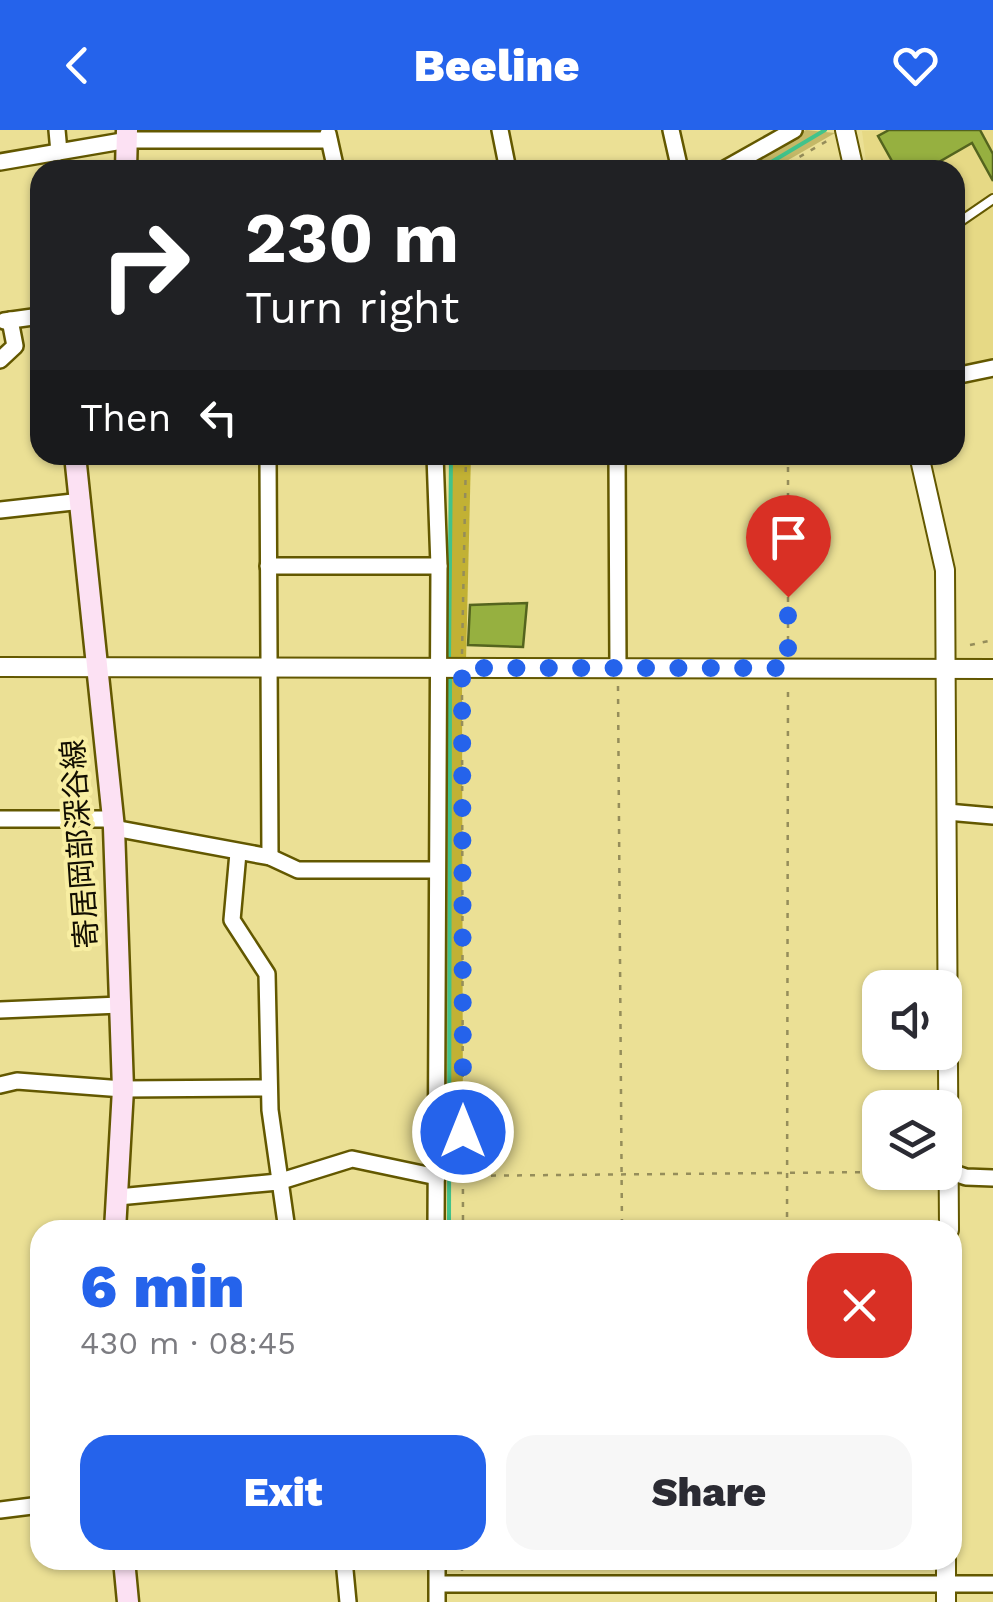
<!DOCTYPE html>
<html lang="en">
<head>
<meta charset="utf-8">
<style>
	:root { --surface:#fff; --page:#f7f7f7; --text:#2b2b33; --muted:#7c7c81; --accent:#2563eb }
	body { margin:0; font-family:"Work Sans","Noto Sans JP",sans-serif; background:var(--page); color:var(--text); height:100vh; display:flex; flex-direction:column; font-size:38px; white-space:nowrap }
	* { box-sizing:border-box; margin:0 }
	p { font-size:32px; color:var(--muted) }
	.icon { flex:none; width:55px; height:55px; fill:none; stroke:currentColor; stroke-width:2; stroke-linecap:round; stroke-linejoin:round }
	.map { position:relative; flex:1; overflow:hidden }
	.drawer { position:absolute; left:30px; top:1090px; width:932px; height:350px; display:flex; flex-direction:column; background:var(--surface); border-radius:30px; box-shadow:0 2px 8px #0004 }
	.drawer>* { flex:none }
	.hud { position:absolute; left:30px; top:30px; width:935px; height:305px; border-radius:30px; box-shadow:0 2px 8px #0004; background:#202124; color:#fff; overflow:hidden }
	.fabs { position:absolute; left:862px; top:840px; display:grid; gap:20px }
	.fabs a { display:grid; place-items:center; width:100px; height:100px; border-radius:20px; background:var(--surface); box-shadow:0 2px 8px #0004; font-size:50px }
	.pin { position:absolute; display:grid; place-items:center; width:85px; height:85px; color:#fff; margin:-102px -42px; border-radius:50% 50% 50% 0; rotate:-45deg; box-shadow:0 0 10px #0007 }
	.pin .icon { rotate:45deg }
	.me { position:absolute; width:110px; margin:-55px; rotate:0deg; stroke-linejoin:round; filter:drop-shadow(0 0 8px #0008) }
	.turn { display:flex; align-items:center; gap:35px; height:210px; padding:0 50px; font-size:45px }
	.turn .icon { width:130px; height:130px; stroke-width:2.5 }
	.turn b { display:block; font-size:70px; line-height:85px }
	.then { display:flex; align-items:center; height:95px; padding:0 50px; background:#0003; gap:20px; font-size:38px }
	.round { display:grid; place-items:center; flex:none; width:105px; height:105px; border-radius:30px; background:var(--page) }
	.overview { display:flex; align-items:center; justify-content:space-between; height:170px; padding:0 50px }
	h1 { font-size:60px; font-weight:800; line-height:75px; color:var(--accent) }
	.button { display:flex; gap:20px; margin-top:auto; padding:20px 50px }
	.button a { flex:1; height:115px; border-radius:30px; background:var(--accent); color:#fff; font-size:40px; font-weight:800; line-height:115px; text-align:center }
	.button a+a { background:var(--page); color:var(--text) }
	header { display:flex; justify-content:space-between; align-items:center; height:130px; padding:0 50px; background:var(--accent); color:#fff; font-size:45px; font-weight:800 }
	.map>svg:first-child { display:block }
	.built { fill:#e6d985 }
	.green { fill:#c4b867 }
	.forest { fill:#c2b134 }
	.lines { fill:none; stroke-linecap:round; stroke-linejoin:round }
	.stream { stroke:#41c38b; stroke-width:4 }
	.building { fill:#96b040; stroke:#54641e; stroke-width:2.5 }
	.service-casing { stroke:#635800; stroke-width:12 }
	.minor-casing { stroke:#635800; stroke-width:20 }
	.tertiary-casing { stroke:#635800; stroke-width:22 }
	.secondary-casing { stroke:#635800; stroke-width:25 }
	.path { stroke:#958d5a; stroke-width:2.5; stroke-dasharray:5 8; stroke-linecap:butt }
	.service { stroke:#fff; stroke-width:8 }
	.minor { stroke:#fff; stroke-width:15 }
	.tertiary { stroke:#fff; stroke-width:18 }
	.secondary { stroke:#fce1f3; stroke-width:20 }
	.route { stroke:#2563eb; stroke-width:18; stroke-dasharray:0 32.4 }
	.labels { text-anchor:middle; stroke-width:8; stroke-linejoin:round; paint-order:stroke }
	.street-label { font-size:30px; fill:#110d00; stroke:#f8eea2 }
</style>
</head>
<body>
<header><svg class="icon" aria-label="back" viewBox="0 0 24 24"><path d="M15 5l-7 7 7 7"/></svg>Beeline<svg class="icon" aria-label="heart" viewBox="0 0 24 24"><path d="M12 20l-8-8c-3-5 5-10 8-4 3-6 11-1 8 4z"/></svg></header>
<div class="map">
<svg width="993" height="1472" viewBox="0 0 993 1472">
	<rect width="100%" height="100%" fill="#ebe095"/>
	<!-- built -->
	<polygon class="built" points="993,0 993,234 955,242 955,40 867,40 862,1"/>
	<!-- green -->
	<g class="green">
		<polygon points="806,0 835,3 771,40 735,40"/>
		<polygon points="450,548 448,1022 441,1018 442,550"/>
	</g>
	<!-- forest -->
	<g class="forest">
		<polygon points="451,325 471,325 466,531 449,530"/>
		<polygon points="450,548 462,551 463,1039 454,1040 455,1029 448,1022"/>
	</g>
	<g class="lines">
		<!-- stream -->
		<g class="stream">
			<polyline points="758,40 825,0"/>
			<polyline points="449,530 451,325"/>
			<polyline points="449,1100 450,545"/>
			<polyline points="445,1447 445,1430"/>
			<polyline points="445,1472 445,1457"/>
		</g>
	</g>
	<!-- building -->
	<g class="building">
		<polygon points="889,0 980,0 993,24 993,51 972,13 925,40 897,40 878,6"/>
		<polygon points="527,473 523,517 468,515 470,475"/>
	</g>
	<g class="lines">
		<!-- service casing -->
		<g class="service-casing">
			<polyline id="service" points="955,95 993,69"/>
		</g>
		<!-- minor casing -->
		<g class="minor-casing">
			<g id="minor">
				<polyline points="57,0 59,22"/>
				<polyline points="500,0 508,40"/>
				<polyline points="671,0 680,40"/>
				<polyline points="328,4 336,40"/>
				<polyline points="0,32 128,10 329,10"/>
				<polyline points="723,40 794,0"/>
				<polyline points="4,191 40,186"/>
				<polyline points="0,230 15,216 10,190"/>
				<polyline points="955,246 993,238"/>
				<polyline points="268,325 270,727"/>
				<polyline points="435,325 439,436 436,1100"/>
				<polyline points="617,325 618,539"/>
				<polyline points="0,380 82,371"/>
				<polyline points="268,436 439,436"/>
				<polyline points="947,682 993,686"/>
				<polyline points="0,689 113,689"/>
				<polyline points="114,698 270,727 298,740 437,740"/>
				<polyline points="238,723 232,790 267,844 270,980 287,1100"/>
				<polyline points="0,880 120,875"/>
				<polyline points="0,955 17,951 123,959 269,958"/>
				<polyline points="948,1041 966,1047 993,1048"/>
				<polyline points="118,1067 278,1052 352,1029 437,1047"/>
				<polyline points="0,1380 40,1375"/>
				<polyline points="344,1430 348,1472"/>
				<polyline points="437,1430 437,1472"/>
				<polyline points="438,1454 993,1454"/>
			</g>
		</g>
		<!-- tertiary casing -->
		<g class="tertiary-casing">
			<g id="tertiary">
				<polyline points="845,0 854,40"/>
				<polyline points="919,325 945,440 949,1100"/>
				<polyline points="0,537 993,539"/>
				<polyline points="946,1430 946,1472"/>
			</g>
		</g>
		<!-- secondary casing -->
		<g class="secondary-casing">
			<g id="secondary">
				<polyline points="126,40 127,0"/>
				<polyline points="75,325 114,698 123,959 115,1100"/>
				<polyline points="124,1430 128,1472"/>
			</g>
		</g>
		<!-- path -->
		<g class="path">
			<polyline points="777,40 832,8"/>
			<polyline points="970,515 993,510"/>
			<polyline points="462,524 466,325"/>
			<polyline points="788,524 788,325"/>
			<polyline points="462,552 463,1100"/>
			<polyline points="618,556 622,1100"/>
			<polyline points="452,1046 880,1042"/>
			<polyline points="787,1100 788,557"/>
			<polyline points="955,1115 956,1417"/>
			<polyline points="789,1430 789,1441"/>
			<polyline points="462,1441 462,1430"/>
		</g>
		<!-- service -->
		<use href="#service" class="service"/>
		<!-- minor -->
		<use href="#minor" class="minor"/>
		<!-- tertiary -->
		<use href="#tertiary" class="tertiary"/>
		<!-- secondary -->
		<use href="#secondary" class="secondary"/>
	</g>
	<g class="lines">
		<!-- route -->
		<polyline class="route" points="463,1002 462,538 788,538 788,467"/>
	</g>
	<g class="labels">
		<!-- street labels -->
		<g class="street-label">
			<text transform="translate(80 714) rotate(-94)" y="10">寄居岡部深谷線</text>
		</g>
	</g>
</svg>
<div class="fabs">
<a><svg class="icon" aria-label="sound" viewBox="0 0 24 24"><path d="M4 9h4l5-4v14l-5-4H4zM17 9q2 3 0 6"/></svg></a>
<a><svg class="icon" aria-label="layers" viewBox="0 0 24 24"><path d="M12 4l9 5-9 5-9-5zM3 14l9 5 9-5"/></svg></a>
</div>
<div class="pin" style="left:788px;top:467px;background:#d93025"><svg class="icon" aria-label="arrive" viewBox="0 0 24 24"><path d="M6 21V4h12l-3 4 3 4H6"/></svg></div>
<svg class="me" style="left:463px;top:1002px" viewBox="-20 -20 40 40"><circle r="17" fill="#2563eb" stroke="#fff" stroke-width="3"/><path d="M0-11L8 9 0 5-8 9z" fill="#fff"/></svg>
<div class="hud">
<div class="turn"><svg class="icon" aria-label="right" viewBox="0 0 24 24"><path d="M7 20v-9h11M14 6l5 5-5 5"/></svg><div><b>230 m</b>Turn right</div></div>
<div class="then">Then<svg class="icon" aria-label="left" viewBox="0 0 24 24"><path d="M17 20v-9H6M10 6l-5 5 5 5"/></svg></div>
</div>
<section class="drawer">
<div class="overview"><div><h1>6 min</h1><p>430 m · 08:45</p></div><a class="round" style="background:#d93025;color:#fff"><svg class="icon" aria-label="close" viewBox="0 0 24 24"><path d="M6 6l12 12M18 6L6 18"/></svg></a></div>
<div class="button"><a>Exit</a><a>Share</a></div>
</section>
</div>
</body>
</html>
